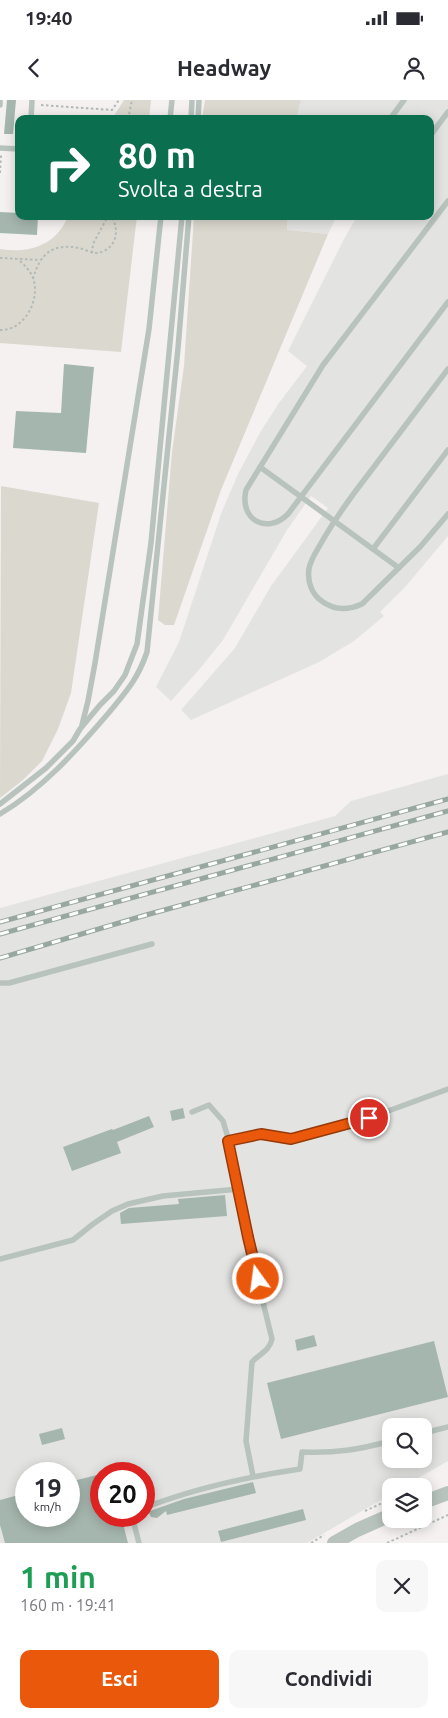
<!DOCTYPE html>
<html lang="it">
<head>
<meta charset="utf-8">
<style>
	:root { --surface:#fff; --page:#f7f7f7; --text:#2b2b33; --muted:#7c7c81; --accent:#ea580c }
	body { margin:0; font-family:Ubuntu,sans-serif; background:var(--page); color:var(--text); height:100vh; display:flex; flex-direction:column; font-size:19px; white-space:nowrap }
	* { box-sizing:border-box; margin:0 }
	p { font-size:16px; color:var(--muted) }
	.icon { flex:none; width:28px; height:28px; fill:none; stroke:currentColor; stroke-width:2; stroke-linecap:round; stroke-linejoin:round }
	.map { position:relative; height:1443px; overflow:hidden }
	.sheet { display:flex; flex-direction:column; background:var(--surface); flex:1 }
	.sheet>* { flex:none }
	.top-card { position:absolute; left:15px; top:15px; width:419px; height:105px; border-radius:10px; box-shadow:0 2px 12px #0003; background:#0b6e4f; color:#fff; overflow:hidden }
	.buttons { position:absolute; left:382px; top:1318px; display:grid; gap:10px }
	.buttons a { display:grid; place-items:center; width:50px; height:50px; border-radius:10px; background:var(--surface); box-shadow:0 2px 12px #0003; font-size:25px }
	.speed { position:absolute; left:15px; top:1362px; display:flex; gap:10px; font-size:25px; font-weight:700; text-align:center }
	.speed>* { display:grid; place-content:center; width:65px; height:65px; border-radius:50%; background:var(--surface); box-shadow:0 2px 12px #0003; line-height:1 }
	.speed small { font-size:12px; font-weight:400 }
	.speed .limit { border:8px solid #d22; background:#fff; color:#111 }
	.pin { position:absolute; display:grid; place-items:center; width:42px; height:42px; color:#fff; margin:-21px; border:2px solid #fff; border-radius:50%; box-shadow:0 1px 5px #0007 }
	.me { position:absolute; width:55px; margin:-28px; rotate:346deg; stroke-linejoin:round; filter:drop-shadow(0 0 4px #0008) }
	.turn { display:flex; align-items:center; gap:18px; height:105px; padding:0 20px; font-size:22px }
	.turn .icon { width:65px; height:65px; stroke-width:2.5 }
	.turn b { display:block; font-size:35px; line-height:42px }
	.round { display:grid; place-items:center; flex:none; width:52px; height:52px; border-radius:10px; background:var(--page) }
	.summary { display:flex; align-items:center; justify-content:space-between; height:85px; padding:0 20px }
	h1 { font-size:30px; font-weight:700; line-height:38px; color:#1e9e55 }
	.action { display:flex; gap:10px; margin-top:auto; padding:10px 20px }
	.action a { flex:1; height:58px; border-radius:10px; background:var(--accent); color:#fff; font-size:20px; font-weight:700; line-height:58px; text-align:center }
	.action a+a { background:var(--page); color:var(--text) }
	.status { display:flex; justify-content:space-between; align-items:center; height:35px; padding:0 25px; background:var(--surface); direction:ltr }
	.status svg { height:14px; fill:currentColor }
	header { display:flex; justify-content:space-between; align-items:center; height:65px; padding:0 20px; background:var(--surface); font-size:22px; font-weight:700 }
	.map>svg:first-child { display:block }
	.built { fill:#e3e3e1; fill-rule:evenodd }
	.green { fill:#dbd8cf }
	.building { fill:#a5b6ae }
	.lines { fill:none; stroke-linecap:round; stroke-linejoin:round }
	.path { stroke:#b3bbb7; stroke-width:2; stroke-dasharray:2.5 2.5; stroke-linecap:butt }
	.service { stroke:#b8c3be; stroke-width:5.5 }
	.tertiary { stroke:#b8c3be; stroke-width:14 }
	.rail-casing { stroke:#98a8a1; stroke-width:5 }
	.rail { stroke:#fff; stroke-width:3; stroke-dasharray:9; stroke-linecap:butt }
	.route-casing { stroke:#983908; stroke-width:12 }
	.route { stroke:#ea580c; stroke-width:9 }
</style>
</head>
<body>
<div class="status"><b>19:40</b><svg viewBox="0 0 49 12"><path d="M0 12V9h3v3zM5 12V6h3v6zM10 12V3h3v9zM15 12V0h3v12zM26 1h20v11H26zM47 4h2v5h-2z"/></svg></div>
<header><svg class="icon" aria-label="back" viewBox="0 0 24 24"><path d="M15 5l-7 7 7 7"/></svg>Headway<svg class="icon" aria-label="person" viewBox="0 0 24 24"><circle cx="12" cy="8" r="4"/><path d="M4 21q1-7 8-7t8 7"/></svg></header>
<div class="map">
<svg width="448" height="1443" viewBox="0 0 448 1443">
	<rect width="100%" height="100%" fill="#f5f1f1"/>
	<!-- built -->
	<g class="built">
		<polygon points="301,0 448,0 448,436 406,486 380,512 384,516 354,541 319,562 191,620 181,610 235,548 271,486 328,408 311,396 287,430 223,540 198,571 171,601 156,587 179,542 221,414 238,374 261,331 279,303 307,266 288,251 344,139 357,116 430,116 430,19 296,19"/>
		<polygon points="288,116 337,116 328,134 287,130"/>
		<path d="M448 674V1361L404 1386H391V1394L307 1443H0V808L335 716 351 701ZM391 1326H424V1359H391ZM26 1374H69V1416H26ZM101 1374H144V1416H101Z"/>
	</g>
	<!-- green -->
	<g class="green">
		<polygon points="124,0 151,0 149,19 112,19"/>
		<polygon points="205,0 301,0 296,19 202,19"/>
		<path d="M68 116H137L121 252 0 243V149C29 154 57 145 68 116Z"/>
		<polygon points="194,116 288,116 287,130 328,134 221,390 174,525 165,525 158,520 172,352 184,266"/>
		<polygon points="1,386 99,403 71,593 58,629 42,661 23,680 0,698"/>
	</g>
	<!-- building -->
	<g class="building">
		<polygon points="7,0 16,0 13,34 4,34"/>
		<polygon points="0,112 19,113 19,116 38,116 37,135 0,133"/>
		<polygon points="64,264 94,267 86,353 13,348 16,311 61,313"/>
		<polygon points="183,1008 185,1018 172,1021 170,1011"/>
		<polygon points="149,1016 154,1027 117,1042 121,1053 72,1071 63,1047 112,1029 113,1030"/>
		<polygon points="225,1095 227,1116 121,1124 120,1113 129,1108 179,1104 178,1099"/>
		<polygon points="314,1235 317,1246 297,1251 295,1240"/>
		<polygon points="434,1241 448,1297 281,1339 267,1283"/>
		<polygon points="62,1328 65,1339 42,1345 39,1334"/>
		<polygon points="101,1374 101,1416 121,1416 128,1443 5,1443 0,1425 0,1400 26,1393 26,1416 69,1416 69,1382"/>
		<polygon points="253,1382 256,1393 167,1415 166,1411 157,1418 151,1417 149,1413 150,1411 184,1399"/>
		<polygon points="303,1409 306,1420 221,1442 218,1431"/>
	</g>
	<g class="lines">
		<!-- path -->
		<g class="path">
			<polyline points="41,5 112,10 119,0"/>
			<polyline points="128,19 132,0"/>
			<polyline points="0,73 1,55"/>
			<polyline points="92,153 93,144 108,116"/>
			<polyline points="0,158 40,160"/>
			<path d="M33 179C40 153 53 143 79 148 84 149 89 152 94 153 114 153 122 132 111 116"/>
			<path d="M0 230C24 231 41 200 33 178 30 170 24 165 18 159"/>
			<polyline points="365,1411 391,1399"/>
			<polyline points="311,1443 324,1435"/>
			<polyline points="387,1443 448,1415"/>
		</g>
		<!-- service -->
		<g class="service">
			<polyline points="0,5 0,0"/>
			<polyline points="31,19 32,0"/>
			<polyline points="170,19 172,0"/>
			<polyline points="191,19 192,0"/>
			<polyline points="198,19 199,0"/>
			<polyline points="390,19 404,0"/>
			<polyline points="430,36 448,12"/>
			<polyline points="0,48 19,49"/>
			<path d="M448 101 323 265 246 390C239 420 267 435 288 414L448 202"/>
			<path d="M448 269C421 305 394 340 367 376 350 398 334 420 320 445 316 452 310 461 309 469 307 482 312 495 323 502 336 511 349 510 362 504L420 447 448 414"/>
			<polyline points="260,367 399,468"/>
			<polyline points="373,449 448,350"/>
			<polyline points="82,625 88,601 95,563 149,229 161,116"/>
			<polyline points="0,704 46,668 73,641 80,629 100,605 114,591 125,575 137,544 151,443 182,116"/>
			<path d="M0 714C42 689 75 652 106 616 125 593 137 581 147 552L178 248 189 116"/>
			<polyline points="0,883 9,883 152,844"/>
			<path d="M192 1012 209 1005 223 1021 229 1041 247 1137 272 1239C269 1252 260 1253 252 1262L246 1341 253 1376"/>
			<polyline points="229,1041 261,1034 291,1039 299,1037 369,1018 448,989"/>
			<polyline points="0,1159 73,1140 93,1124 112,1111 128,1104 163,1096 239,1089"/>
			<polyline points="424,1333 448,1327"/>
			<path d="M144 1408C195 1388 246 1377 300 1369L302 1352C337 1353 357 1350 391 1341"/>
			<polyline points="132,1416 139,1443"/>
		</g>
		<!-- tertiary -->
		<g class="tertiary">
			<polyline points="424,1402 448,1393"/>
			<polyline points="334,1443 357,1430 391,1415"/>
		</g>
		<!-- rail casing -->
		<g class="rail-casing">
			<g id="rail">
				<polyline points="0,822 448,699"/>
				<polyline points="0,834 448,711"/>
				<polyline points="0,858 146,815 448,732"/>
			</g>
		</g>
		<!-- rail -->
		<use href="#rail" class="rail"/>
	</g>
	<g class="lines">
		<!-- route casing -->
		<g class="route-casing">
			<polyline id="route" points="258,1179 248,1137 228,1041 261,1034 291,1039 369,1018"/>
		</g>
		<!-- route -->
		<use href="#route" class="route"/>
	</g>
</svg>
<div class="buttons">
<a><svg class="icon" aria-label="search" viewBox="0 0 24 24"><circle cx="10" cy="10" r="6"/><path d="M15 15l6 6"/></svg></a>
<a><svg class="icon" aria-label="layers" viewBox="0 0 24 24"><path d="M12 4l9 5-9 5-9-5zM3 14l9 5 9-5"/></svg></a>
</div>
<div class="speed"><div>19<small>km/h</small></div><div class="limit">20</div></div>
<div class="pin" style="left:369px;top:1018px;background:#d93025"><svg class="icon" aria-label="arrive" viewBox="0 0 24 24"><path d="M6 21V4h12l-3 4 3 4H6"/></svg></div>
<svg class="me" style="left:258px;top:1179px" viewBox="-20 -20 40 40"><circle r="17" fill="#ea580c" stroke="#fff" stroke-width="3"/><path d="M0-11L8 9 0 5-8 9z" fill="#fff"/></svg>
<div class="top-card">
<div class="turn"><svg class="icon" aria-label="right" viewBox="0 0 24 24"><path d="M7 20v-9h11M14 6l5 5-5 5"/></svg><div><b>80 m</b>Svolta a destra</div></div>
</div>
</div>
<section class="sheet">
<div class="summary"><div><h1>1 min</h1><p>160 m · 19:41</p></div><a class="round"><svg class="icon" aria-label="close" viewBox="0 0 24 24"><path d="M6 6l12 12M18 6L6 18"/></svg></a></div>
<div class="action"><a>Esci</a><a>Condividi</a></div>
</section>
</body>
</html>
